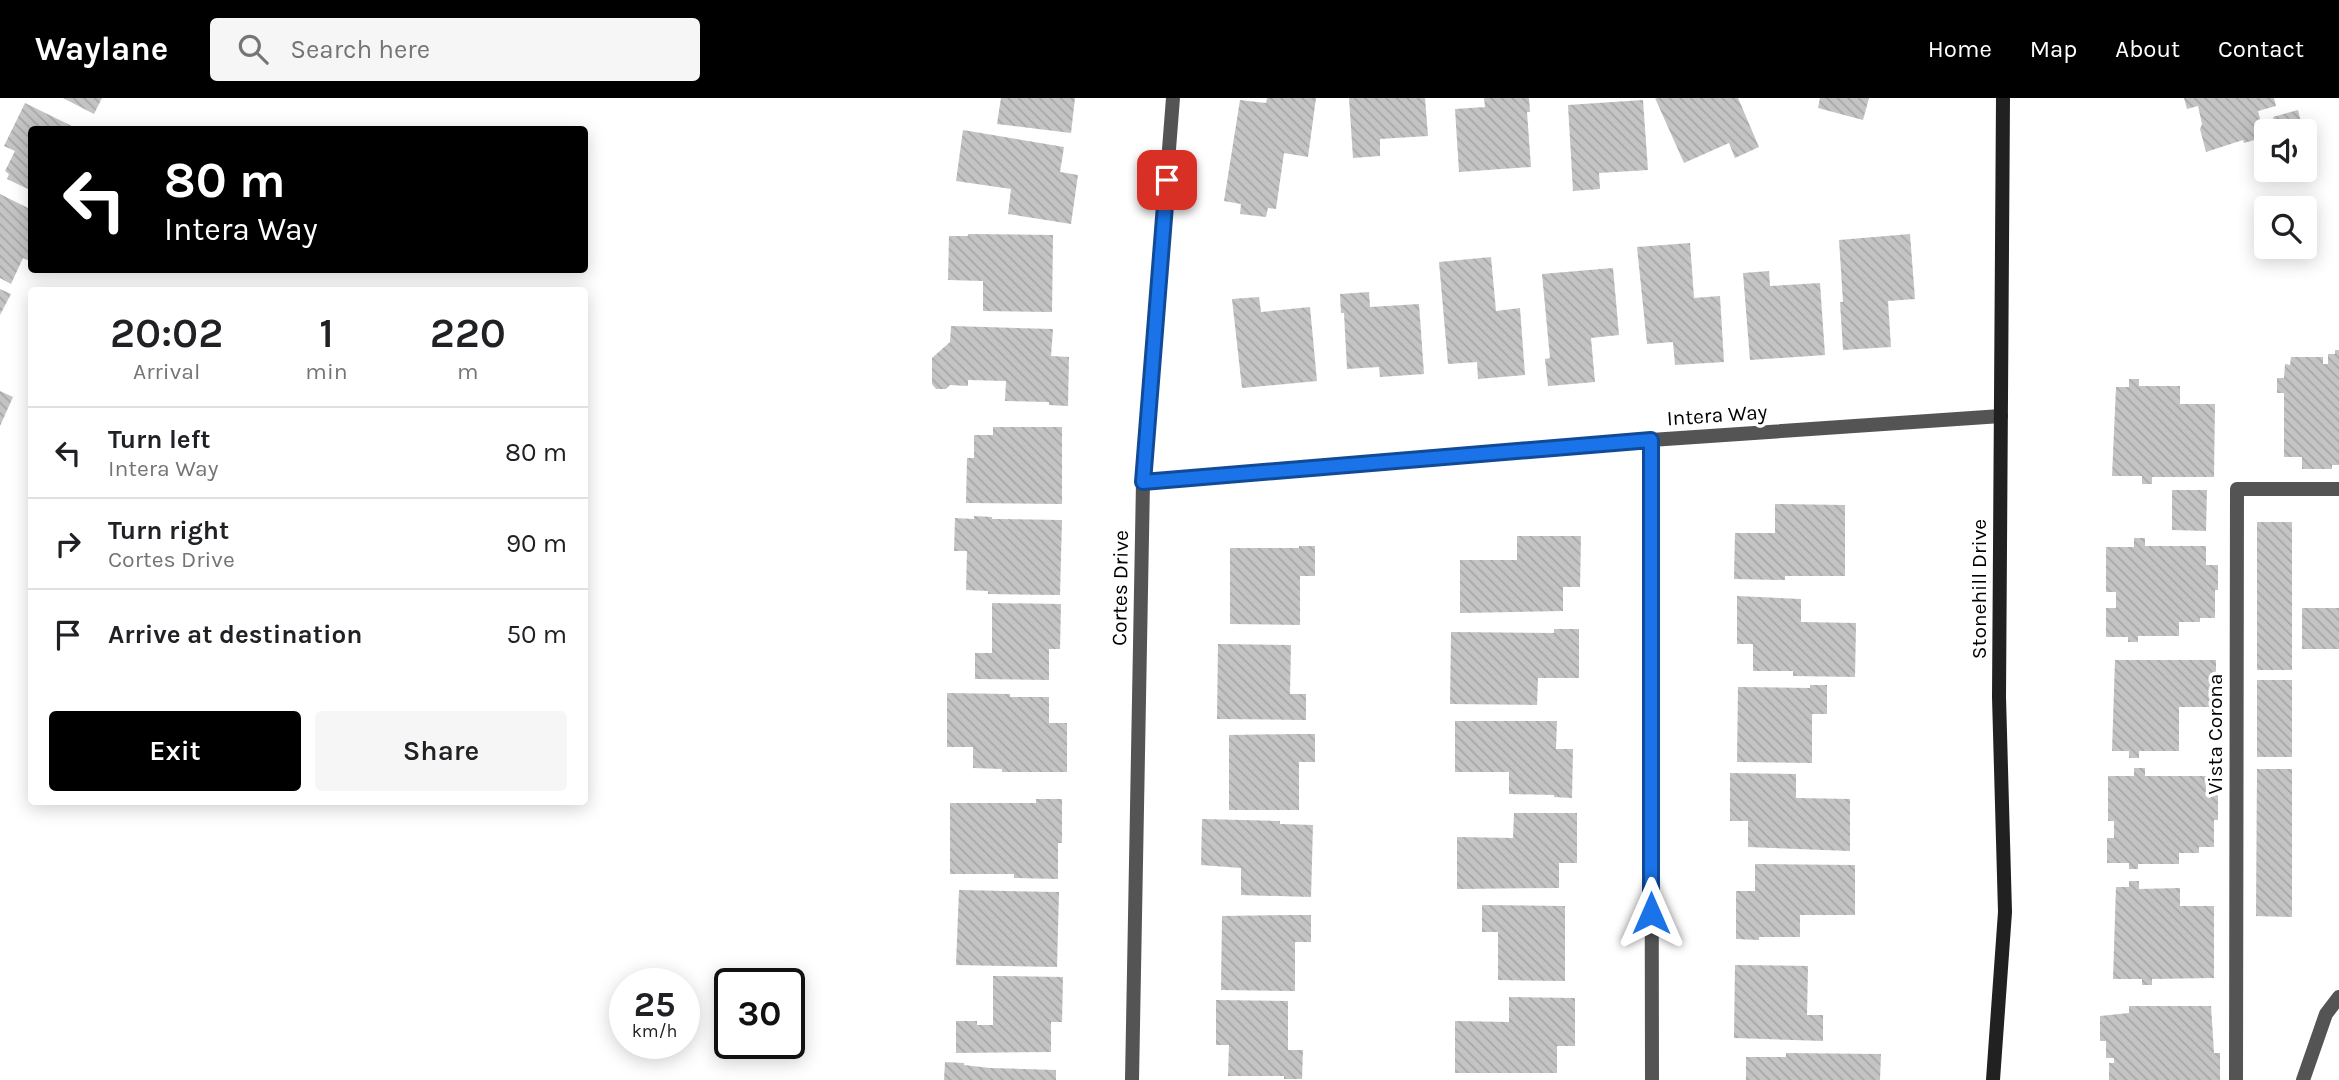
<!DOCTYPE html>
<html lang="en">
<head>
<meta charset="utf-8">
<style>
	:root { --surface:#fff; --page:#f6f6f6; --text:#202124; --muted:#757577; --line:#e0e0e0; --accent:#000 }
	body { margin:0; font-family:Karla,sans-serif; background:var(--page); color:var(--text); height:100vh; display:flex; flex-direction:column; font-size:26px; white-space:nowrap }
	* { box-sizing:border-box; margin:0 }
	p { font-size:23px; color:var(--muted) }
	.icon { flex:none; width:38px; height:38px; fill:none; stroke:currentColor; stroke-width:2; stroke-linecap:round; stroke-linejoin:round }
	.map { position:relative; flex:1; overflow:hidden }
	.sheet { position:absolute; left:28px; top:189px; width:560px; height:518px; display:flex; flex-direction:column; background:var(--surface); border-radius:7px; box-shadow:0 4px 18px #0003 }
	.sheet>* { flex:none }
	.banner { position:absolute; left:28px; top:28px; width:560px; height:147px; border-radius:7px; box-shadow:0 4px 18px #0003; background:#000; color:#fff; overflow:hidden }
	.tools { position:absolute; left:2254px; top:21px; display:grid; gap:14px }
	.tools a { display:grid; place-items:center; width:63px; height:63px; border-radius:7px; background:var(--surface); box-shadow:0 4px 18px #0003; font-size:35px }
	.speed { position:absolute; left:609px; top:870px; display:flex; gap:14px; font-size:35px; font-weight:700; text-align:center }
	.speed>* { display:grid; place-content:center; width:91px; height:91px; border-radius:50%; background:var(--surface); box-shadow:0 4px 18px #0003; line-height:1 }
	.speed small { font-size:18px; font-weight:400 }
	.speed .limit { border:4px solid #111; border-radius:10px; background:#fff; color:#111 }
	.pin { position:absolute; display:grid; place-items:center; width:60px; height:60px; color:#fff; margin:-30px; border-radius:14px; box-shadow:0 4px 10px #0006 }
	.me { position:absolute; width:77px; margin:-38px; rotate:0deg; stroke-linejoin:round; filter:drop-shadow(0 0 5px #0008) }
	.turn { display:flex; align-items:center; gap:24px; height:147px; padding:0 21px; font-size:32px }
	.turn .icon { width:91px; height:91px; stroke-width:2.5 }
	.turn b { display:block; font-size:49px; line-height:60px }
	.eta { display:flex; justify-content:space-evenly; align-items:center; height:119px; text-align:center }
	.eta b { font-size:42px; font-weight:600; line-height:49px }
	.cta { display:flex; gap:14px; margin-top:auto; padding:14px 21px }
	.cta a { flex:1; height:80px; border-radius:7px; background:var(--accent); color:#fff; font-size:28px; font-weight:600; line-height:80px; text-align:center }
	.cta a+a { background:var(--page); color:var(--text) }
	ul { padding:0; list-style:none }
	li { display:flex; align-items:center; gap:21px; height:91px; padding:0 21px; border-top:2px solid var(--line) }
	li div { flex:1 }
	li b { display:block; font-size:26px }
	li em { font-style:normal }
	header { display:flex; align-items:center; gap:42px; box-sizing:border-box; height:98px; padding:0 35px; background:var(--accent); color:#fff }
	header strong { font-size:33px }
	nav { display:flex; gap:38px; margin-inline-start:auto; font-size:24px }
	.search { width:490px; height:63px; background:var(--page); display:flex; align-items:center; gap:18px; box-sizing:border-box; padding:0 24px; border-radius:7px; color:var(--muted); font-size:26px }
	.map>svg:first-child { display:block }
	.building { fill:url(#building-back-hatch) }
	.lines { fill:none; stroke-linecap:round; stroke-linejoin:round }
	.street { stroke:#545454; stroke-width:14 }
	.secondary { stroke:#212121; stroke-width:14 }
	.route-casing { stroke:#114b97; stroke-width:18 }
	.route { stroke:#1a73e8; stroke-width:12 }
	.labels { text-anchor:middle; stroke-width:7; stroke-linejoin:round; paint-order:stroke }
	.street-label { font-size:21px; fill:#000; stroke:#fff }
</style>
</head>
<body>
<header>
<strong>Waylane</strong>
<div class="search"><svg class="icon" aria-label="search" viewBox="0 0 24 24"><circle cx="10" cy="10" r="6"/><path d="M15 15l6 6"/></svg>Search here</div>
<nav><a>Home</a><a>Map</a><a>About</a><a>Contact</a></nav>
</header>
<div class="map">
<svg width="2339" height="982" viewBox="0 0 2339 982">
	<defs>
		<pattern id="building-back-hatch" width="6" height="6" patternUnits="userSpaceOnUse" patternTransform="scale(1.75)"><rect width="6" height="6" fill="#c4c4c4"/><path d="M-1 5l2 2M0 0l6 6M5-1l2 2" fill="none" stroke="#a7a7a7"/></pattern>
	</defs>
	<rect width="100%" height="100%" fill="#fff"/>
	<!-- building -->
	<g class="building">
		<polygon points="63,0 102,0 94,16"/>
		<polygon points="1001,0 1075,0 1071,35 997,26"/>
		<polygon points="1267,0 1316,0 1308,59 1284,55 1276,111 1268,110 1266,119 1240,116 1241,106 1224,103 1240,2 1266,5"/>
		<polygon points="1349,0 1425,0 1428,38 1380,41 1380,58 1353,60"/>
		<polygon points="1484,0 1529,0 1530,14 1527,14 1531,69 1459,74 1455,11 1485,9"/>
		<polygon points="1655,0 1738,0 1759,49 1735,60 1729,45 1684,65"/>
		<polygon points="1820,0 1869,0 1863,22 1818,10"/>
		<polygon points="2184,0 2274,0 2276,8 2258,13 2265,39 2244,45 2243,42 2206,54 2200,31 2202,26 2198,8 2187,11"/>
		<polygon points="1643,2 1648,72 1599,75 1600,91 1573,93 1568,7"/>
		<polygon points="25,5 80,32 32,32 32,93 7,81 9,76 5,73 15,53 4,48"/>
		<polygon points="2298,12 2303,32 2277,33 2273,19"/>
		<polygon points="963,32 1064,49 1060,74 1078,77 1071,126 1008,116 1011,91 956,83"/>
		<polygon points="0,96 32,112 32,164 23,160 11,186 0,180"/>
		<polygon points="968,136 1053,137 1052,214 983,213 983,183 948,182 949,138 968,138"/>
		<polygon points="1910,136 1915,201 1888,203 1891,249 1843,252 1840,204 1843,204 1839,142"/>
		<polygon points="1690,145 1694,200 1720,198 1724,264 1675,267 1673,244 1647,246 1637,149"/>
		<polygon points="1491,159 1496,213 1520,210 1525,277 1478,281 1477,264 1448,266 1439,164"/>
		<polygon points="1613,170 1619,237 1591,240 1595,284 1548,288 1545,261 1550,260 1542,176"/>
		<polygon points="1769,173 1770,188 1820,185 1825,257 1750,262 1743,175"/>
		<polygon points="0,191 11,196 0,217"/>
		<polygon points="1369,194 1370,209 1419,206 1424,276 1380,279 1379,269 1347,271 1344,215 1341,215 1340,196"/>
		<polygon points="1259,199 1261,214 1310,209 1317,283 1242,290 1232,201"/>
		<polygon points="951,228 1053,231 1051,258 1069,259 1068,308 1049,307 1049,304 1005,303 1006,283 968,282 968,288 950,287 946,291 936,291 932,286 932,260 950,244"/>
		<polygon points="2335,252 2339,252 2339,367 2332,367 2332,371 2302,371 2302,359 2284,359 2284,295 2277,295 2277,280 2284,280 2285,266 2290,267 2291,259 2323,259 2323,266 2328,266 2328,256 2335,256"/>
		<polygon points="2129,281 2139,281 2139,288 2180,288 2180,306 2215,306 2214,379 2152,379 2152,386 2142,386 2142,378 2112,378 2116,289 2129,289"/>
		<polygon points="0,293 13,299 0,328"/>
		<polygon points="993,329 1062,329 1062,406 966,405 967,360 974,360 974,337 993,337"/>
		<polygon points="2172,392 2207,392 2206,433 2172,432"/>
		<polygon points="1775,406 1845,407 1845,478 1785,478 1785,482 1734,481 1735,435 1775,435"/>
		<polygon points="974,418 992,419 992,421 1062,422 1060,497 988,496 988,493 966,492 967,453 954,453 955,420 974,421"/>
		<rect x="2257" y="424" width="35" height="148"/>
		<polygon points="1517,438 1581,438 1580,489 1563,489 1563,513 1460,515 1460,462 1517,462"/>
		<polygon points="2134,440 2145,440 2145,448 2206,448 2206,467 2218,467 2218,492 2215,492 2215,520 2200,520 2200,524 2179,524 2179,538 2138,538 2138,544 2128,544 2128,539 2106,539 2106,510 2116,510 2116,494 2106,494 2106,449 2134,449"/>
		<polygon points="1299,448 1315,448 1315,478 1300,478 1300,527 1230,526 1230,450 1299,450"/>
		<polygon points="1737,498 1801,501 1801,524 1856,525 1855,579 1793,578 1793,573 1753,573 1753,546 1737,546"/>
		<polygon points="992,505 1061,506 1060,551 1049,551 1049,582 975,581 975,555 992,555"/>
		<rect x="2302" y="510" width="37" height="41"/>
		<polygon points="1554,531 1579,531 1579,580 1538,580 1537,607 1450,606 1451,534 1554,535"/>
		<polygon points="1218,546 1291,547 1290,596 1306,596 1306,622 1217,621"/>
		<polygon points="2115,562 2216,562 2216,609 2179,609 2179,653 2139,653 2139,660 2129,660 2129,653 2112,653"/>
		<rect x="2257" y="582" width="35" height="77"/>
		<polygon points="1810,587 1827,587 1827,616 1812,616 1812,665 1737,664 1738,589 1810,590"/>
		<polygon points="947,595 1010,596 1010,599 1049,599 1049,625 1067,625 1067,674 1002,674 1002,671 973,670 973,649 947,649"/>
		<polygon points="1455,623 1557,623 1556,651 1573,651 1572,700 1554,699 1554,697 1509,696 1509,674 1455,674"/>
		<polygon points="1296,636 1315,636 1315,664 1299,664 1299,712 1229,712 1229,637"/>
		<polygon points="2134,670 2145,670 2145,678 2206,678 2206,697 2218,697 2218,722 2214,722 2214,749 2199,749 2199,755 2179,755 2179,766 2138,766 2138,771 2129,771 2129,765 2107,765 2107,740 2114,740 2114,723 2108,723 2108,678 2134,678"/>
		<polygon points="2257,671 2292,671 2292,819 2256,818"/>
		<polygon points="1730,675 1796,676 1796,700 1850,701 1850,753 1748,749 1748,723 1730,723"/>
		<polygon points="1036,701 1062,701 1062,745 1058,745 1058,781 1014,780 1014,776 950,776 950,705 1036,705"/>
		<polygon points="1514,715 1577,715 1577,765 1559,765 1559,790 1457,791 1457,739 1513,740"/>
		<polygon points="1202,721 1280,723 1280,726 1313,727 1311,799 1241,797 1241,770 1201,767"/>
		<polygon points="1755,766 1855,767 1855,817 1800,817 1800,839 1759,839 1759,842 1736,841 1736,793 1755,793"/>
		<polygon points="2129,783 2139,783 2139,791 2180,790 2180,808 2214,808 2214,880 2152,881 2152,887 2142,887 2142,881 2113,881 2116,789 2129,789"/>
		<polygon points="959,792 1059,794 1057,869 956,867"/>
		<polygon points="1482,807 1565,808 1565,883 1498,882 1498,834 1482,834"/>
		<polygon points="1293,817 1311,817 1311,844 1295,844 1295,893 1221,892 1222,818"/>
		<polygon points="1735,867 1808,868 1807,917 1823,917 1823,943 1734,940"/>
		<polygon points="993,878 1063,879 1062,924 1051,924 1051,954 956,955 956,923 977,923 977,927 993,927"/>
		<polygon points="1509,899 1575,900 1575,948 1557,948 1557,975 1455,975 1455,923 1509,924"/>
		<polygon points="1216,902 1288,903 1288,952 1303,952 1302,981 1284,981 1284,978 1228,978 1229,947 1216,947"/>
		<polygon points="2129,908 2211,908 2214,955 2220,955 2220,982 2109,982 2109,965 2114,965 2114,960 2106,960 2106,943 2100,943 2100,918 2129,915"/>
		<polygon points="1786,955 1881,956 1880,982 1746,982 1746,959 1786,959"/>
		<polygon points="945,964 964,965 964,967 990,970 1056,972 1056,982 944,982"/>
	</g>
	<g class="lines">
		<!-- street -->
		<g class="street">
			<polyline points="1651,342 1652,982"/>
			<polyline points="1143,384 1651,342 2001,318"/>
			<polyline points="1132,982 1143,384 1173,0"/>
			<polyline points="2236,982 2237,391 2339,391"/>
			<polyline points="2303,982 2326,916 2339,899"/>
		</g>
		<!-- secondary -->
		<polyline class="secondary" points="1993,982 2005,814 1999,599 2003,0"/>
	</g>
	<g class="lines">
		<!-- route casing -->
		<g class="route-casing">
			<polyline id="route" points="1167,82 1143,384 1651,342 1651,815"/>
		</g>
		<!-- route -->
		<use href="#route" class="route"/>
	</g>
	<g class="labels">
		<!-- street labels -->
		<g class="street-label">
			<text transform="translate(1717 317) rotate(-4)" y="7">Intera Way</text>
			<text transform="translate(1120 490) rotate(-89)" y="7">Cortes Drive</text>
			<text transform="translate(1979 491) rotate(-90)" y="7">Stonehill Drive</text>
			<text transform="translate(2215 636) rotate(-90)" y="7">Vista Corona</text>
		</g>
	</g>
</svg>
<div class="tools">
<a><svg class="icon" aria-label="sound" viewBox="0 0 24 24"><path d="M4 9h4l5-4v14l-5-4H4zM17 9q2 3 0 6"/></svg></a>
<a><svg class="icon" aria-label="search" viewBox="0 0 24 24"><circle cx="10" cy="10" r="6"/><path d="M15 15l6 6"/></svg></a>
</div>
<div class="speed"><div>25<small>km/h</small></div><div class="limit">30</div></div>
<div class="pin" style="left:1167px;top:82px;background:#d93025"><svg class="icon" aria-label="arrive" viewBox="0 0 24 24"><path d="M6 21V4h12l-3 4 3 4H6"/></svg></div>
<svg class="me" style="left:1651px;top:815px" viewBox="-20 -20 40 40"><path d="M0-17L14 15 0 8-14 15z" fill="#1a73e8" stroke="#fff" stroke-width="4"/></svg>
<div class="banner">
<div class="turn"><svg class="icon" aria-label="left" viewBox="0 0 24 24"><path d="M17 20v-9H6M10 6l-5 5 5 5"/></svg><div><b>80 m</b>Intera Way</div></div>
</div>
<section class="sheet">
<div class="eta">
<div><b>20:02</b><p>Arrival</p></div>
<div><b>1</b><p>min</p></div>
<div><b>220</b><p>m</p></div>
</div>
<ul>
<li><svg class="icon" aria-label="left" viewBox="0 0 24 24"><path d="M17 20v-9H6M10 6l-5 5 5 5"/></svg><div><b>Turn left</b><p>Intera Way</p></div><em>80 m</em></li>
<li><svg class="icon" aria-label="right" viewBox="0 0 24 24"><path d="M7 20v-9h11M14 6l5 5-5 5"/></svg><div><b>Turn right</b><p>Cortes Drive</p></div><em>90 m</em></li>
<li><svg class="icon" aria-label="arrive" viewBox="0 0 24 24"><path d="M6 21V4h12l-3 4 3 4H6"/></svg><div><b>Arrive at destination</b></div><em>50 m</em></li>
</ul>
<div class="cta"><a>Exit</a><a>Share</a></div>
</section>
</div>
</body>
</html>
